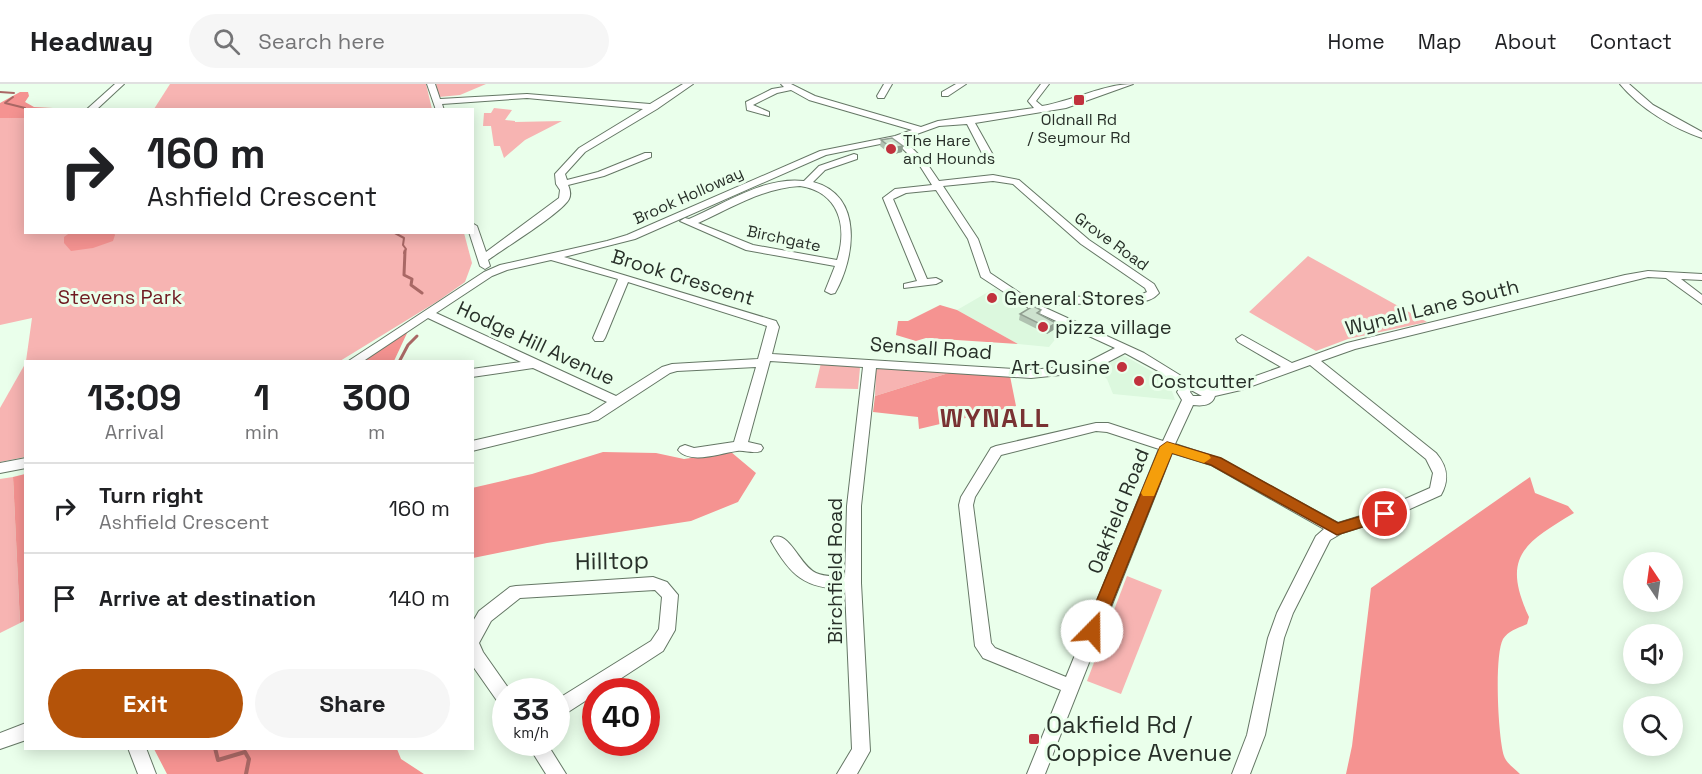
<!DOCTYPE html>
<html lang="en">
<head>
<meta charset="utf-8">
<style>
	:root { --surface:#fff; --page:#f6f6f6; --text:#202124; --muted:#757577; --line:#e0e0e0; --accent:#b45309 }
	body { margin:0; font-family:"Space Grotesk",sans-serif; background:var(--page); color:var(--text); height:100vh; display:flex; flex-direction:column; font-size:22px; white-space:nowrap }
	* { box-sizing:border-box; margin:0 }
	p { font-size:20px; color:var(--muted) }
	.icon { flex:none; width:33px; height:33px; fill:none; stroke:currentColor; stroke-width:2; stroke-linecap:round; stroke-linejoin:round }
	.map { position:relative; flex:1; overflow:hidden }
	.details { position:absolute; left:24px; top:276px; width:450px; height:390px; display:flex; flex-direction:column; background:var(--surface); border-radius:0px; box-shadow:0 3px 15px #0003 }
	.details>* { flex:none }
	.hud { position:absolute; left:24px; top:24px; width:450px; height:126px; border-radius:0px; box-shadow:0 3px 15px #0003; background:#fff; color:var(--text); overflow:hidden }
	.needle { width:39px; rotate:347deg }
	.tools { position:absolute; left:1623px; top:468px; display:grid; gap:12px }
	.tools a { display:grid; place-items:center; width:60px; height:60px; border-radius:50%; background:var(--surface); box-shadow:0 3px 15px #0003; font-size:30px }
	.speed { position:absolute; left:492px; top:594px; display:flex; gap:12px; font-size:30px; font-weight:700; text-align:center }
	.speed>* { display:grid; place-content:center; width:78px; height:78px; border-radius:50%; background:var(--surface); box-shadow:0 3px 15px #0003; line-height:1 }
	.speed small { font-size:15px; font-weight:400 }
	.speed .limit { border:9px solid #d22; background:#fff; color:#111 }
	.pin { position:absolute; display:grid; place-items:center; width:51px; height:51px; color:#fff; margin:-26px; border:3px solid #fff; border-radius:50%; box-shadow:0 2px 6px #0007 }
	.me { position:absolute; width:66px; margin:-33px; rotate:22deg; stroke-linejoin:round; filter:drop-shadow(0 0 4px #0008) }
	.turn { display:flex; align-items:center; gap:21px; height:126px; padding:0 24px; font-size:27px }
	.turn .icon { width:78px; height:78px; stroke-width:2.5 }
	.turn b { display:block; font-size:42px; line-height:51px }
	.eta { display:flex; justify-content:space-evenly; align-items:center; height:102px; text-align:center }
	.eta b { font-size:36px; font-weight:700; line-height:42px }
	.action { display:flex; gap:12px; margin-top:auto; padding:12px 24px }
	.action a { flex:1; height:69px; border-radius:36px; background:var(--accent); color:#fff; font-size:24px; font-weight:700; line-height:69px; text-align:center }
	.action a+a { background:var(--page); color:var(--text) }
	ul { padding:0; list-style:none }
	li { display:flex; align-items:center; gap:18px; height:90px; padding:0 24px; border-top:2px solid var(--line) }
	li div { flex:1 }
	li b { display:block; font-size:22px }
	li em { font-style:normal }
	header { display:flex; align-items:center; gap:36px; box-sizing:border-box; height:84px; padding:0 30px; background:var(--surface); border-bottom:2px solid var(--line) }
	header strong { font-size:28px }
	nav { display:flex; gap:33px; margin-inline-start:auto; font-size:21px }
	.search { width:420px; height:54px; background:var(--page); display:flex; align-items:center; gap:15px; box-sizing:border-box; padding:0 21px; border-radius:33px; color:var(--muted); font-size:22px }
	.map>svg:first-child { display:block }
	.built { fill:#dcf8de }
	.green { fill:#f7b4b2 }
	.forest { fill:#f59391 }
	.lines { fill:none; stroke-linecap:round; stroke-linejoin:round }
	.stream-far2 { stroke:#a96865; stroke-width:2 }
	.stream-far1 { stroke:#a96865; stroke-width:3 }
	.stream { stroke:#a96865; stroke-width:4 }
	.minor-casing { stroke:#657765; stroke-width:2 }
	.minor { fill:#fff; fill-rule:evenodd }
	.wall { fill:#b0c2b1 }
	.shaded-wall { fill:#909e90 }
	.building { fill:#cde2ce; stroke:#909e90; stroke-width:1.5 }
	.route { fill:#b45309; stroke:#753606; stroke-width:1.5 }
	.slow { fill:#f59e0b }
	.poi-dot { fill:#c1313d; stroke:#eaffeb; stroke-width:2 }
	.labels { text-anchor:middle; stroke-width:6; stroke-linejoin:round; paint-order:stroke }
	.far-poi-label { font-size:16px; fill:#283029; stroke:#eaffeb }
	.far-street-label { font-size:16px; fill:#283029; stroke:#eaffeb }
	.street-label { font-size:20px; fill:#283029; stroke:#eaffeb }
	.park-label { font-size:20px; fill:#6f1920; stroke:#eaffeb }
	.poi-label { font-size:20px; fill:#283029; stroke:#eaffeb; text-anchor:start }
	.near-street-label { font-size:24px; fill:#283029; stroke:#eaffeb }
	.near-poi-label { font-size:24px; fill:#283029; stroke:#eaffeb; text-anchor:start }
	.district-label { font-size:26px; font-weight:bold; letter-spacing:1.5px; fill:#793233; stroke:#eaffeb }
</style>
</head>
<body>
<header>
<strong>Headway</strong>
<div class="search"><svg class="icon" aria-label="search" viewBox="0 0 24 24"><circle cx="10" cy="10" r="6"/><path d="M15 15l6 6"/></svg>Search here</div>
<nav><a>Home</a><a>Map</a><a>About</a><a>Contact</a></nav>
</header>
<div class="map">
<svg width="1702" height="690" viewBox="0 0 1702 690">
	<rect width="100%" height="100%" fill="#eaffeb"/>
	<!-- built -->
	<g class="built">
		<polygon points="995,204 1066,242 1049,263 1018,260 957,226"/>
		<polygon points="1123,271 1160,292 1172,307 1175,316 1113,310 1107,295 1097,286"/>
	</g>
	<!-- green -->
	<g class="green">
		<polygon points="170,0 426,0 432,25 154,25"/>
		<polygon points="436,0 486,0 460,11 439,13"/>
		<polygon points="494,24 512,26 505,36 515,37 515,38 562,37 525,56 504,74 500,62 494,62 491,42 483,42 484,29 491,29"/>
		<polygon points="0,34 25,34 26,148 464,149 472,179 465,198 438,217 340,277 26,277 32,234 0,241"/>
		<polygon points="1308,172 1427,238 1348,255 1316,267 1249,228"/>
		<polygon points="821,279 856,281 860,284 858,305 815,304"/>
		<polygon points="25,280 25,373 0,378 0,324"/>
		<polygon points="882,283 955,287 875,312 876,286"/>
		<polygon points="13,393 20,539 0,549 0,395"/>
		<polygon points="1127,492 1162,506 1121,610 1087,597"/>
	</g>
	<!-- forest -->
	<g class="forest">
		<polygon points="20,8 28,8 29,12 25,18 34,23 53,24 26,26 25,34 0,34 0,19"/>
		<polygon points="71,148 114,149 115,151 113,157 93,164 71,167 64,159 64,153"/>
		<polygon points="940,221 957,226 1018,260 926,254 916,257 896,251 898,237 908,237"/>
		<polygon points="408,247 394,277 359,277"/>
		<polygon points="955,287 1010,292 1016,322 919,345 918,333 873,328 875,312"/>
		<polygon points="603,368 656,369 684,375 731,368 756,389 738,418 691,437 547,459 473,474 472,404 532,390"/>
		<polygon points="25,390 26,536 20,539 13,393"/>
		<path d="M1530 393 1535 409 1568 422 1574 429C1524 459 1501 473 1529 533L1527 540C1518 544 1508 547 1503 555 1494 572 1498 653 1504 672 1506 679 1515 685 1520 690H1346L1352 662 1371 504Z"/>
		<polygon points="154,665 397,665 401,675 424,690 167,690"/>
	</g>
	<g class="lines">
		<!-- stream-far2 -->
		<g class="stream-far2">
			<polyline points="0,8 14,9"/>
			<polyline points="13,13 5,19 25,24 26,27"/>
			<polyline points="393,148 404,154 403,161 406,165 404,169"/>
		</g>
		<!-- stream-far1 -->
		<g class="stream-far1">
			<polyline points="405,167 404,191 412,195 411,201 422,209"/>
			<polyline points="399,278 408,261 417,252"/>
		</g>
		<!-- stream -->
		<polyline class="stream" points="215,664 218,676 245,668 249,675 246,690"/>
		<!-- minor casing -->
		<g class="minor-casing">
			<g id="minor">
				<polygon points="115,0 124,0 96,26 86,26"/>
				<path d="M427 0H435L440 15 527 10 650 20 683 0H693L657 25 585 68 565 90 567 96 598 88 645 69H651V73L604 92 568 101C570 105 571 111 569 115 563 128 503 165 488 176L490 182 485 185 480 182 469 148H472V139L477 142 486 168 559 114 560 106 556 100 555 90 579 64 643 25 527 14 442 20 444 26H436Z"/>
				<path d="M781 0H791L815 12 921 43 938 37 1034 24 1028 17 1041 0H1049L1036 17 1042 22C1072 17 1104 0 1133 0L1066 24 975 39 993 71 988 74 983 71 967 40 939 42 903 55 926 78 939 97 993 91 1019 96 1089 156 1154 200 1159 209C1153 216 1146 217 1138 218L1039 221 1144 269 1191 298 1211 305 1233 300 1281 283 1238 258 1236 255 1242 251 1292 279 1347 259 1625 191 1648 187 1702 190V196L1681 195 1702 211V220L1666 194 1648 193 1355 265 1321 277 1436 369C1447 382 1450 395 1441 411L1390 434 1342 449 1330 456 1293 529 1284 554 1265 651 1250 690H1232L1247 651 1268 554 1277 529 1316 452 1324 445 1211 381 1172 369 1045 690H1027L1061 606 983 574 975 562 959 421 961 413 991 364 996 362 1096 339H1108L1163 357 1182 316 1177 308 1180 303 1160 288 1125 269 1089 288 1031 294 876 284 861 422V499L870 667 857 690H837L852 665 845 505C805 505 790 491 771 457L774 453C790 448 800 482 816 489 825 493 836 492 845 493L847 422 863 283 770 277 748 358 761 361 763 364 761 367C753 370 745 366 737 367 721 369 690 381 678 366L680 363 685 361 694 364 734 358 756 283 677 287 670 289 598 336 472 367V357L589 330 607 318 533 284 472 293V285L521 278 428 234 362 278H347L484 188 500 181 607 157 627 151 820 67 895 52 912 46 809 16 791 6 777 9 753 21 769 28V32L747 26 746 18 772 5 784 3ZM895 57 920 82 932 101 895 105 883 114 917 197 904 200V204L936 200 942 197 936 194 927 195 893 115 906 109 936 106 968 155 981 193 1030 225 1115 264 1082 281 1031 286 772 270 779 243 776 237 564 173 635 155 826 71ZM993 97 1013 100 1081 160 1145 204 1147 208 1138 212 1048 213 1029 215 990 189 978 155 943 102ZM551 176 618 195 593 254 595 257H603L605 254 628 198 767 242 758 275 672 280 662 283 616 312 436 229 492 192 507 186ZM1310 281 1426 375 1433 389 1430 404 1380 426 1338 439 1221 375 1175 360 1193 321C1202 322 1212 322 1215 312L1241 306ZM1191 306 1202 312H1193L1190 308ZM1096 347 1107 348 1159 365 1066 593 995 564 991 559 973 421 975 413 1001 371Z"/>
				<polygon points="884,0 892,0 884,14 878,14 877,12"/>
				<polygon points="956,0 966,0 948,12 942,12 942,8"/>
				<path d="M1620 0H1629L1653 21 1702 48V54C1672 44 1640 24 1620 0Z"/>
				<path d="M854 70 857 71V75L825 86 813 98C864 111 855 174 835 209L831 210 825 207 835 182 746 166 680 137 685 134 689 135C724 120 765 92 804 97L819 82ZM800 102C839 108 848 142 837 176L753 161 698 139C731 124 763 104 800 102Z"/>
				<polygon points="26,374 26,384 0,389 0,379"/>
				<polygon points="653,493 667,498 678,511 675,546 663,567 600,608 596,608 596,610 562,632 556,634 556,616 651,557 659,545 662,513 655,506 520,514 491,537 479,559 483,568 511,608 506,608 506,623 500,621 472,581 472,539 479,527 510,503 516,502"/>
				<polygon points="26,639 26,656 0,665 0,649"/>
				<polygon points="526,658 546,658 566,690 546,690"/>
				<polygon points="128,664 146,664 156,690 138,690"/>
			</g>
		</g>
		<!-- minor -->
		<use href="#minor" class="minor"/>
	</g>
	<!-- wall -->
	<g class="wall">
		<polygon points="881,56 903,62 902,68 891,71 880,62"/>
		<polygon points="1041,226 1040,231 1056,239 1055,245 1047,250 1019,236 1020,230"/>
	</g>
	<!-- shaded-wall -->
	<g class="shaded-wall">
		<polygon points="903,62 902,68 891,71 892,64"/>
		<polygon points="1056,239 1055,245 1047,250 1048,244"/>
	</g>
	<!-- building -->
	<g class="building">
		<polygon points="892,54 903,62 892,64 881,56"/>
		<polygon points="1033,222 1041,226 1037,229 1056,239 1048,244 1020,230"/>
	</g>
	<!-- route -->
	<polygon class="route" points="1167,358 1221,374 1338,439 1385,425 1391,426 1393,430 1391,434 1337,451 1211,381 1172,369 1101,547 1098,552 1092,554 1086,552 1084,547 1160,363"/>
	<!-- slow -->
	<polygon class="slow" points="1167,358 1209,371 1211,374 1204,379 1172,369 1154,412 1143,412 1141,409 1160,363"/>
	<!-- markers -->
	<g class="poi-dot">
		<rect x="1073" y="10" width="12" height="12" rx="3"/>
		<circle cx="891" cy="65" r="6"/>
		<circle cx="992" cy="214" r="6"/>
		<circle cx="1043" cy="243" r="6"/>
		<circle cx="1122" cy="283" r="6"/>
		<circle cx="1139" cy="297" r="6"/>
		<rect x="1028" y="649" width="12" height="12" rx="3"/>
	</g>
	<g class="labels">
		<!-- far-poi labels -->
		<g class="far-poi-label">
			<text x="1079" y="41">Oldnall Rd<tspan x="1079" dy="18">/ Seymour Rd</tspan></text>
			<text x="903" y="62" text-anchor="start">The Hare<tspan x="903" dy="18">and Hounds</tspan></text>
		</g>
		<!-- far-street labels -->
		<g class="far-street-label">
			<text transform="translate(688 111) rotate(-24)" y="6">Brook Holloway</text>
			<text transform="translate(784 154) rotate(12)" y="6">Birchgate</text>
			<text transform="translate(1112 157) rotate(36)" y="6">Grove Road</text>
		</g>
		<!-- street labels -->
		<g class="street-label">
			<text transform="translate(683 193) rotate(17)" y="7">Brook Crescent</text>
			<text transform="translate(1432 223) rotate(-14)" y="7">Wynall Lane South</text>
			<text transform="translate(536 259) rotate(25)" y="7">Hodge Hill Avenue</text>
			<text transform="translate(931 264) rotate(4)" y="7">Sensall Road</text>
			<text transform="translate(1118 427) rotate(-68)" y="7">Oakfield Road</text>
			<text transform="translate(835 487) rotate(-90)" y="7">Birchfield Road</text>
		</g>
		<!-- park labels -->
		<g class="park-label">
			<text x="120" y="220">Stevens Park</text>
		</g>
		<!-- poi labels -->
		<g class="poi-label">
			<text x="1004" y="221">General Stores</text>
			<text x="1055" y="250">pizza village</text>
			<text x="1110" y="290" text-anchor="end">Art Cusine</text>
			<text x="1151" y="304">Costcutter</text>
		</g>
		<!-- near-street labels -->
		<g class="near-street-label">
			<text transform="translate(612 477) rotate(-1)" y="8">Hilltop</text>
		</g>
		<!-- near-poi labels -->
		<g class="near-poi-label">
			<text x="1046" y="649">Oakfield Rd /<tspan x="1046" dy="28">Coppice Avenue</tspan></text>
		</g>
		<!-- district labels -->
		<g class="district-label">
			<text x="995" y="343">WYNALL</text>
		</g>
	</g>
</svg>
<div class="tools">
<a><svg class="needle" viewBox="-14 -14 28 28"><path d="M0-13l5 13h-10z" fill="#e53935"/><path d="M0 13l5-13h-10z" fill="#757577"/></svg></a>
<a><svg class="icon" aria-label="sound" viewBox="0 0 24 24"><path d="M4 9h4l5-4v14l-5-4H4zM17 9q2 3 0 6"/></svg></a>
<a><svg class="icon" aria-label="search" viewBox="0 0 24 24"><circle cx="10" cy="10" r="6"/><path d="M15 15l6 6"/></svg></a>
</div>
<div class="speed"><div>33<small>km/h</small></div><div class="limit">40</div></div>
<div class="pin" style="left:1385px;top:430px;background:#d93025"><svg class="icon" aria-label="arrive" viewBox="0 0 24 24"><path d="M6 21V4h12l-3 4 3 4H6"/></svg></div>
<svg class="me" style="left:1092px;top:547px" viewBox="-20 -20 40 40"><circle r="19" fill="#fff"/><path d="M0-13L10 11 0 6-10 11z" fill="#b45309"/></svg>
<div class="hud">
<div class="turn"><svg class="icon" aria-label="right" viewBox="0 0 24 24"><path d="M7 20v-9h11M14 6l5 5-5 5"/></svg><div><b>160 m</b>Ashfield Crescent</div></div>
</div>
<section class="details">
<div class="eta">
<div><b>13:09</b><p>Arrival</p></div>
<div><b>1</b><p>min</p></div>
<div><b>300</b><p>m</p></div>
</div>
<ul>
<li><svg class="icon" aria-label="right" viewBox="0 0 24 24"><path d="M7 20v-9h11M14 6l5 5-5 5"/></svg><div><b>Turn right</b><p>Ashfield Crescent</p></div><em>160 m</em></li>
<li><svg class="icon" aria-label="arrive" viewBox="0 0 24 24"><path d="M6 21V4h12l-3 4 3 4H6"/></svg><div><b>Arrive at destination</b></div><em>140 m</em></li>
</ul>
<div class="action"><a>Exit</a><a>Share</a></div>
</section>
</div>
</body>
</html>
